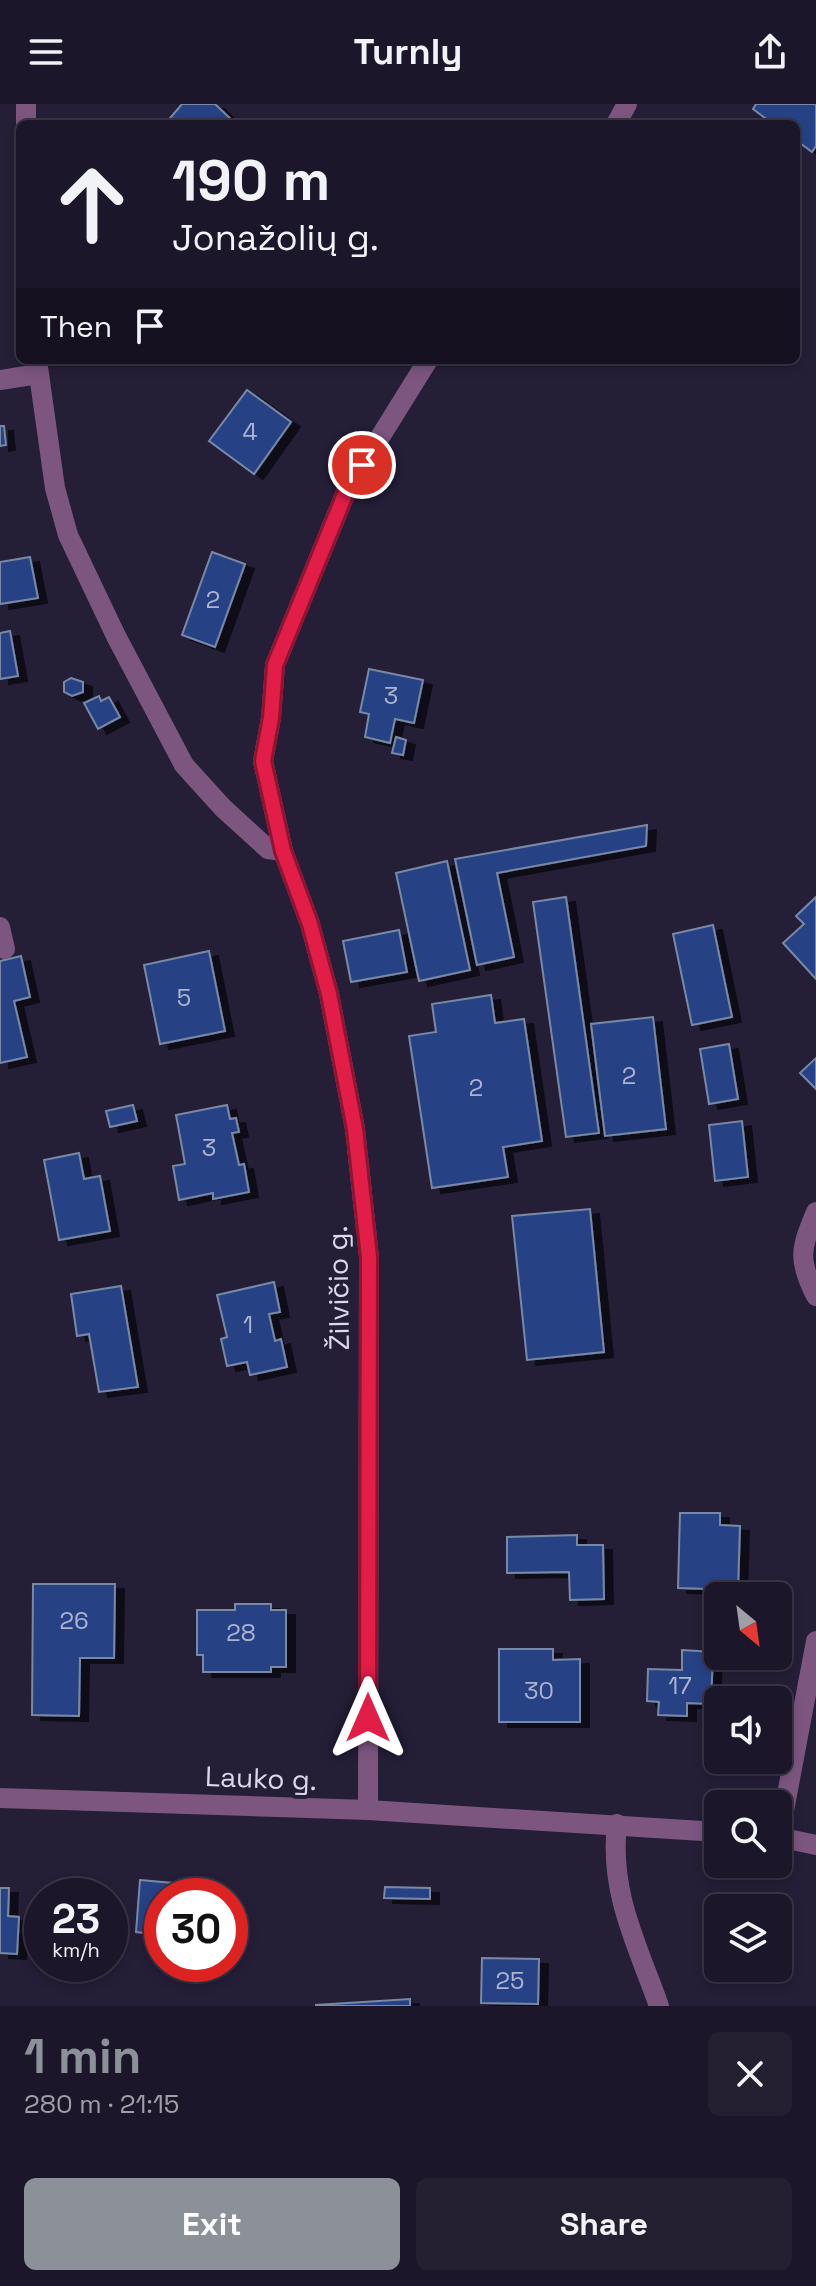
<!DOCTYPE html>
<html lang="en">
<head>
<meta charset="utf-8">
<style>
	:root { --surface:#1b1629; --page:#241f31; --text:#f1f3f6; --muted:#a09fa8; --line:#393546; --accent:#8c9099 }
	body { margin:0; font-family:"Space Grotesk",sans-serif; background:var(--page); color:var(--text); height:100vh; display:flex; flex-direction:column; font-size:30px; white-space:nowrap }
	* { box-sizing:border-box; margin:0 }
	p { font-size:26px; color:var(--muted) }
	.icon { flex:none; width:44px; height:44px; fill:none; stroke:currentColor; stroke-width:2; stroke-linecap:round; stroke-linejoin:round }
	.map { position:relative; height:1902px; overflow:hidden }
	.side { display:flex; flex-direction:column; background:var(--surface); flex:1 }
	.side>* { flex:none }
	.top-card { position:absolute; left:16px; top:16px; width:784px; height:244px; border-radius:12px; box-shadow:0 4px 12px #0003,0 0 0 2px var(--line); background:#1b1629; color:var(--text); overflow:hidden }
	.needle { width:52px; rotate:151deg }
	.controls { position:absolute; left:704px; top:1478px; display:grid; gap:16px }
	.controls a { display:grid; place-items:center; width:88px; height:88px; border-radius:12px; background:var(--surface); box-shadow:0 4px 12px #0003,0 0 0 2px var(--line); font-size:40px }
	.speed { position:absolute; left:24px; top:1774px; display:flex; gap:16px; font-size:40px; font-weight:700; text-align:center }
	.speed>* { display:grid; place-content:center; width:104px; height:104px; border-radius:50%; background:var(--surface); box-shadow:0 4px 12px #0003,0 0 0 2px var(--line); line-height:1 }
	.speed small { font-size:20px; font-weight:400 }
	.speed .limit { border:12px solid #d22; background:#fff; color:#111 }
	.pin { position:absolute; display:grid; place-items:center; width:68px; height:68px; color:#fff; margin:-34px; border:4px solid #fff; border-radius:50%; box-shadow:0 2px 8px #0007 }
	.me { position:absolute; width:88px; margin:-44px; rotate:0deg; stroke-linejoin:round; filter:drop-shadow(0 0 6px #0008) }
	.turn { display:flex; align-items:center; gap:28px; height:168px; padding:0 24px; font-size:36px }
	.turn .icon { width:104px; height:104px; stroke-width:2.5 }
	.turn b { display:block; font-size:56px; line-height:68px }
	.then { display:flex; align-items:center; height:76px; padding:0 24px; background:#0003; gap:16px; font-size:30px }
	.round { display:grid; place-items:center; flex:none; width:84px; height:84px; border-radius:12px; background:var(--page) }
	.head { display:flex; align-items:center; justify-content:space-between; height:136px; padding:0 24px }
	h1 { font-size:48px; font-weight:800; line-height:60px; color:var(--accent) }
	.primary-button { display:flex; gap:16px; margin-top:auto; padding:16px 24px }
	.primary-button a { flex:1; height:92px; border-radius:12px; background:var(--accent); color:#fff; font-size:32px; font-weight:800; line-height:92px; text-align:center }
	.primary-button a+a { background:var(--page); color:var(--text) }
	header { display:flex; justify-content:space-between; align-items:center; height:104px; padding:0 24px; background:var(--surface); font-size:36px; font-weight:800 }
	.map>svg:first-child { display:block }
	.building { fill:#254385; stroke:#7988a5; stroke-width:2; filter:url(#shadow) }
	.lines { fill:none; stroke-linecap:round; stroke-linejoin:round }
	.minor { stroke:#7d567f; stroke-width:20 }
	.route-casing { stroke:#92132f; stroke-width:20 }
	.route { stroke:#e11d48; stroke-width:14 }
	.labels { text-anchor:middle; stroke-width:8; stroke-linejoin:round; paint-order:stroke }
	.number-label { font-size:24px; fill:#aeb3d0 }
	.street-label { font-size:28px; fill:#dbd8e9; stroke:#241e37 }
</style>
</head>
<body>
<header><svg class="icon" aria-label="menu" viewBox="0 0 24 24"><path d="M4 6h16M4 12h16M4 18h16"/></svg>Turnly<svg class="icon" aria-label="share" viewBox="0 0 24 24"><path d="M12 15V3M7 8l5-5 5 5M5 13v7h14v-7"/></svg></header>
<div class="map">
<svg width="816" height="1902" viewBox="0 0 816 1902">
	<defs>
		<filter id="shadow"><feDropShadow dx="9" dy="5" stdDeviation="0" flood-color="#0009"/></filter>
	</defs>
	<rect width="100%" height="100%" fill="#241e37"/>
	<!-- building -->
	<g class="building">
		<polygon points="182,0 215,0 236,20 165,20"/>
		<polygon points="756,0 816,0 816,42 812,48 796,36 796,20 773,20 753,5"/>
		<polygon points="247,286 291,318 254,370 209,337"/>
		<polygon points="0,322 4,322 6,341 0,342"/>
		<polygon points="212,448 245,460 215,543 182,531"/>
		<polygon points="30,453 38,494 0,500 0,458"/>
		<polygon points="10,527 18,572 0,575 0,529"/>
		<polygon points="369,565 423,576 414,619 395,615 390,639 365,633 369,610 360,608"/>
		<polygon points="71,574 83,578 83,588 72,592 64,588 64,578"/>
		<polygon points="99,592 101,597 109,593 120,613 98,625 84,599"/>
		<polygon points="396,633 406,636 403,651 392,649"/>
		<polygon points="647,721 646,742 497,769 514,853 477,861 455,755"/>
		<polygon points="447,757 470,866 419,877 396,769"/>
		<polygon points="566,793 599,1029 566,1033 533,798"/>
		<polygon points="816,793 816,875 783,839 804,820 796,812"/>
		<polygon points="713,821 732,913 692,921 673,830"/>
		<polygon points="399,826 407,868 351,878 343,837"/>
		<polygon points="209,847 225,927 160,940 144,861"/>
		<polygon points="21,852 30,893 14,897 27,953 0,959 0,857"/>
		<polygon points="491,891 495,919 524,915 542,1037 503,1043 508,1073 432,1084 409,932 436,928 432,900"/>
		<polygon points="653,913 666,1025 605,1032 591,920"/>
		<polygon points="729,940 738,995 709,1000 700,945"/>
		<polygon points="816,954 816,985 800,969"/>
		<polygon points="133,1001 137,1017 110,1023 106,1007"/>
		<polygon points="227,1001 230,1015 236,1014 239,1028 232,1029 239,1061 244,1060 249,1088 213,1095 213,1089 179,1096 173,1062 185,1060 176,1011"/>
		<polygon points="742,1017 748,1073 715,1077 709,1021"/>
		<polygon points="79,1049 84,1075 100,1072 110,1127 59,1136 44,1056"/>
		<polygon points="590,1105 604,1248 527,1256 512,1112"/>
		<polygon points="274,1178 280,1208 269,1210 275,1237 281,1235 287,1263 250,1271 247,1258 227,1262 221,1235 227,1233 217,1191"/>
		<polygon points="121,1182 138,1283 99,1288 89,1230 77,1232 71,1190"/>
		<polygon points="680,1409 720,1409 720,1421 740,1422 738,1486 678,1484"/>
		<polygon points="577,1431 577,1441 603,1441 604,1495 570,1496 569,1468 507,1469 507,1433"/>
		<polygon points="33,1480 115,1480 114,1554 80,1554 79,1612 32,1611"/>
		<polygon points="235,1500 271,1500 271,1506 286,1506 286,1563 271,1563 271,1568 203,1568 203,1551 197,1551 197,1506 235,1506"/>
		<polygon points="499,1545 553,1545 553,1556 580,1555 580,1618 499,1618"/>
		<polygon points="682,1546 713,1548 711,1600 687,1599 687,1612 658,1611 659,1598 647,1597 648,1565 682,1566"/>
		<polygon points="140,1776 207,1782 207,1792 162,1792 162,1831 136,1828"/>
		<polygon points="385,1783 430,1784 430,1795 384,1794"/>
		<polygon points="0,1784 9,1784 8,1812 19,1813 17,1850 0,1849"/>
		<polygon points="482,1854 539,1855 538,1900 481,1899"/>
		<polygon points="410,1895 410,1902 316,1902 316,1901"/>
	</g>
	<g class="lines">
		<!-- minor -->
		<g class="minor">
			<polyline points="26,20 26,0"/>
			<polyline points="616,20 627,0"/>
			<polyline points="37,256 55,384 68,431 116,532 184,661 223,704 268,745 283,747 310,820 329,890 355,1025 369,1153 368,1706"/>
			<polyline points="0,276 38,270"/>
			<polyline points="283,747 263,657 271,614 275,561 346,388 428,256"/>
			<polyline points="0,823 5,845"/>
			<path d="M816 1108C801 1144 797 1155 816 1192"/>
			<polyline points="0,1694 368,1706 718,1728"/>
			<path d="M617 1720C609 1788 637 1840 659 1902"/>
			<polyline points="778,1733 816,1741"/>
			<polyline points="779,1733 816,1537"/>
		</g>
	</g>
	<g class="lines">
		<!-- route casing -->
		<g class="route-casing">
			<polyline id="route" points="362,361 346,388 275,561 271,614 263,657 283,747 310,820 329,890 355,1025 369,1153 368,1614"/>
		</g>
		<!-- route -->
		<use href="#route" class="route"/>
	</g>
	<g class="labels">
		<!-- number labels -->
		<g class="number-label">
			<text x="250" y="336">4</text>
			<text x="213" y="504">2</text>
			<text x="391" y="600">3</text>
			<text x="184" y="902">5</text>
			<text x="629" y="980">2</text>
			<text x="476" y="992">2</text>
			<text x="209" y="1052">3</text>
			<text x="248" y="1229">1</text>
			<text x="74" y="1525">26</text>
			<text x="241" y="1537">28</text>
			<text x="680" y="1590">17</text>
			<text x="539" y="1595">30</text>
			<text x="510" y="1885">25</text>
		</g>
		<!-- street labels -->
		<g class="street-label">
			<text transform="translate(338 1184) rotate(-91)" y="10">Žilvičio g.</text>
			<text transform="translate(261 1674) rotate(2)" y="10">Lauko g.</text>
		</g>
	</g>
</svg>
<div class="controls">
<a><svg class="needle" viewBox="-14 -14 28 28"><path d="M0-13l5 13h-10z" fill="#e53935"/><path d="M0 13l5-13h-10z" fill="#a09fa8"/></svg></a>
<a><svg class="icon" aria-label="sound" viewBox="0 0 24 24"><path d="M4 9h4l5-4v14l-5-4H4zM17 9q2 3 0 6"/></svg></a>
<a><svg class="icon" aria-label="search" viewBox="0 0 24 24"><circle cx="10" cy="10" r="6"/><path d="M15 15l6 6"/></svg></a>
<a><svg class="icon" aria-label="layers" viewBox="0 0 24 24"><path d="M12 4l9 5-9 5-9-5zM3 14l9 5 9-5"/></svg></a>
</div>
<div class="speed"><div>23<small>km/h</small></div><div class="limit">30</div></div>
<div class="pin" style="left:362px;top:361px;background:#d93025"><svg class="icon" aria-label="arrive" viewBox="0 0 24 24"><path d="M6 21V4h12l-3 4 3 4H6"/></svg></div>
<svg class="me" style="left:368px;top:1614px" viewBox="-20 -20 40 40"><path d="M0-17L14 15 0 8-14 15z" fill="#e11d48" stroke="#fff" stroke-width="4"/></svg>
<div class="top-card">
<div class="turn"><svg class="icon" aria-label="ahead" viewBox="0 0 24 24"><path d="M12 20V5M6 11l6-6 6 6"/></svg><div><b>190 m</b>Jonažolių g.</div></div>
<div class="then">Then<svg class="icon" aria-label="arrive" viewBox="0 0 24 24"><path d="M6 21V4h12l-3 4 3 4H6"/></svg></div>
</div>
</div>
<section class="side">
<div class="head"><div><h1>1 min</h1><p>280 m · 21:15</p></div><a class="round"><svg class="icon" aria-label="close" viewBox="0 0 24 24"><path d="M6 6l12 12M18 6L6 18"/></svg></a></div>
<div class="primary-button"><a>Exit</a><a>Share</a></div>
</section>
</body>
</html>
